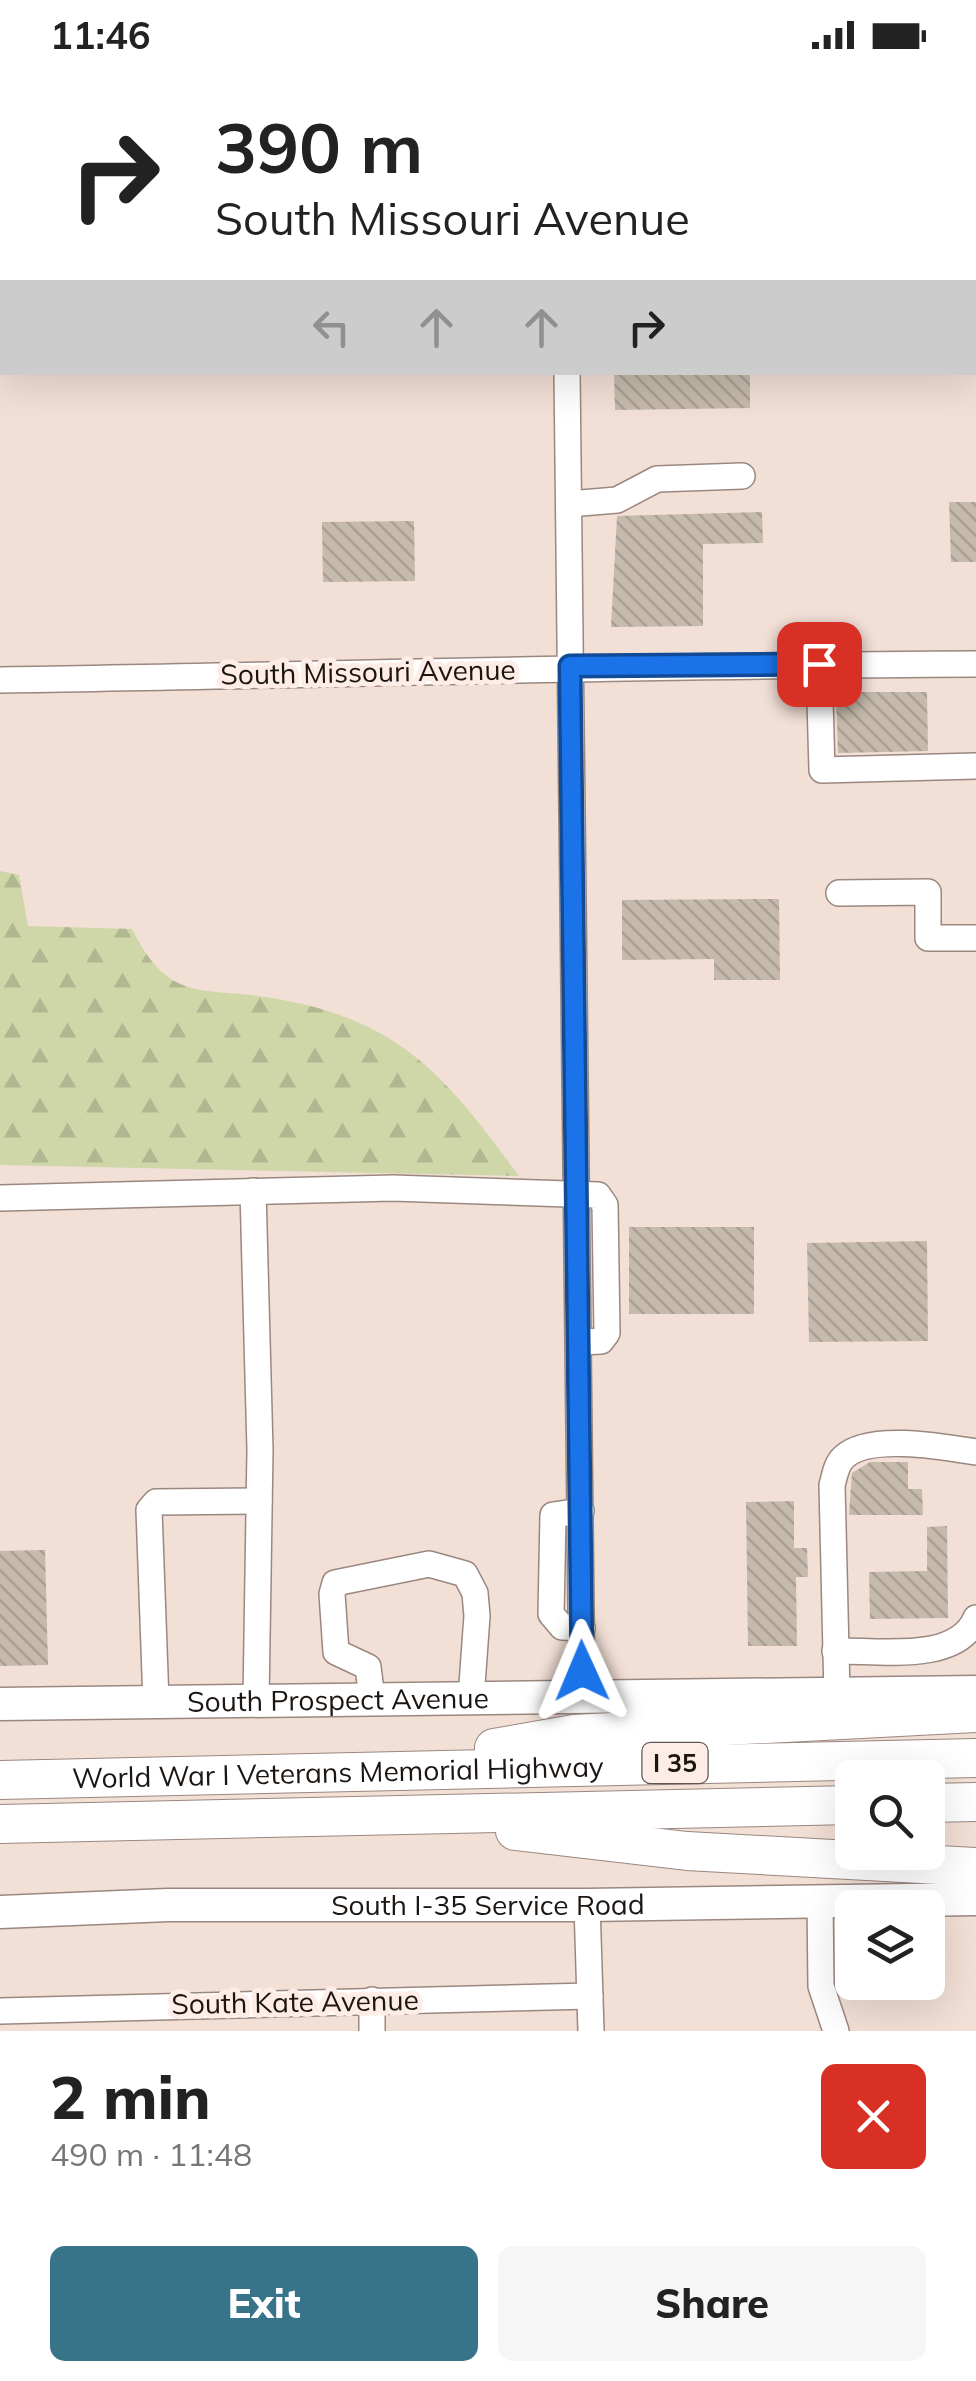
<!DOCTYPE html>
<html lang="en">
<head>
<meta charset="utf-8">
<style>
	:root { --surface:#fff; --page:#f6f6f6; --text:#222; --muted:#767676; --accent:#37748a }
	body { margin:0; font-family:Mulish,sans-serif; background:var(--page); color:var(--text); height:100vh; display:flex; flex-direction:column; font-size:38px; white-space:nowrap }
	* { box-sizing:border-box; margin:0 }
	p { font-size:32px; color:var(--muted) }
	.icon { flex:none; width:55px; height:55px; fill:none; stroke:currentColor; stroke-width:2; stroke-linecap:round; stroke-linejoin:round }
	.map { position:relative; height:1961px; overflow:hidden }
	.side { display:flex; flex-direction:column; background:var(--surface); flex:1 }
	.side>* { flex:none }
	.guide { position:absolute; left:0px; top:0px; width:978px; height:305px; box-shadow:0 10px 40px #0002; background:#fff; color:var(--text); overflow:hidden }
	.tools { position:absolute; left:835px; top:1690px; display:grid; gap:20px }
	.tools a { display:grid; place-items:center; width:110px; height:110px; border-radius:15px; background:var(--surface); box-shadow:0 10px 40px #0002; font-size:50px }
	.pin { position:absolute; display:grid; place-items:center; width:85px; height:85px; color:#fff; margin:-42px; border-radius:20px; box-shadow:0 5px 15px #0006 }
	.me { position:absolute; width:110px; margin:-55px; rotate:359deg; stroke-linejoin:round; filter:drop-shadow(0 0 8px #0008) }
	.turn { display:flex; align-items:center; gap:35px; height:210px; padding:0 50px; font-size:45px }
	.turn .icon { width:130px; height:130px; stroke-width:2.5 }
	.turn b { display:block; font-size:70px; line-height:85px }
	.lanes { display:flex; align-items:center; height:95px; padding:0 50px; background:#0003; justify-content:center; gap:50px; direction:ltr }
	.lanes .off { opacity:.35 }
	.round { display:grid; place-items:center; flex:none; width:105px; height:105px; border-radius:15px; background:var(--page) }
	.headline { display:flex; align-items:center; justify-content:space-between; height:170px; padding:0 50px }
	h1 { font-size:60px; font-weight:800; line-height:75px }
	.cta { display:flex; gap:20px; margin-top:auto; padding:20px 50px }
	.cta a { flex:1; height:115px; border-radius:15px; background:var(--accent); color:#fff; font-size:40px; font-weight:800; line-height:115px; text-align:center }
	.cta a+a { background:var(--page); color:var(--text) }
	.status { display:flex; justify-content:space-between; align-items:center; height:70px; padding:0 50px; background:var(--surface); direction:ltr }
	.status svg { height:28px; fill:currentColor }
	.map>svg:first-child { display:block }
	.forest { fill:url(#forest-firs) }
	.building { fill:url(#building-back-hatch) }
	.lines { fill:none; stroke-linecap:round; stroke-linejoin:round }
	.minor-casing { stroke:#9a8880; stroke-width:28 }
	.major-casing { stroke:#9a8880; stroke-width:35 }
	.highway-casing { stroke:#9a8880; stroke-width:40 }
	.minor { stroke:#fff; stroke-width:25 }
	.major { stroke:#fff; stroke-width:32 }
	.highway { stroke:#fff; stroke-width:38 }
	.route-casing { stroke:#114b97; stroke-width:25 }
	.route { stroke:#1a73e8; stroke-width:18 }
	.labels { text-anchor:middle; stroke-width:10; stroke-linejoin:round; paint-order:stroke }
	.shield { fill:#fdede6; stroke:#605652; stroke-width:2.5 }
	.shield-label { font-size:25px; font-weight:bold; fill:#1c1613 }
	.street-label { font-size:28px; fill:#1c1613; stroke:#fdede6 }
</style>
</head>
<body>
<div class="status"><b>11:46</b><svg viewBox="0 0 49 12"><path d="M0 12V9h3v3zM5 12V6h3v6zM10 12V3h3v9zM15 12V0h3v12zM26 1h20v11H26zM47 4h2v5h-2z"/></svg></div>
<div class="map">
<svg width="976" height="1961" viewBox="0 0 976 1961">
	<defs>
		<pattern id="forest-firs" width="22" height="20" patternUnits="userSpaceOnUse" patternTransform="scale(2.5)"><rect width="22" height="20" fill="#cfd7a9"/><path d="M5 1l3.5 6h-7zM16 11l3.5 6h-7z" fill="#b1b891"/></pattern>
		<pattern id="building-back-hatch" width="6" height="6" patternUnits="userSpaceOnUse" patternTransform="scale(2.5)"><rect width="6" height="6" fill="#c5baab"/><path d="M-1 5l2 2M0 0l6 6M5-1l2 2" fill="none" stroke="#a99f92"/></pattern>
	</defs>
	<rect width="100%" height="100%" fill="#f2dfd6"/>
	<!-- forest -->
	<path class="forest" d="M0 801 19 805 28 856 132 859C170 935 202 916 272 928 308 934 341 943 374 960 437 992 478 1051 519 1106L0 1095Z"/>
	<!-- building -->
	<g class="building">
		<polygon points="614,302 750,302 750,338 615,340"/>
		<polygon points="949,432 976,432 976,492 951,492"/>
		<polygon points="762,442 763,473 703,474 703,556 611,557 617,446"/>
		<polygon points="414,451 415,511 323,512 322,452"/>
		<polygon points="836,622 927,622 928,681 838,683"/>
		<polygon points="779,829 780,910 714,910 714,889 622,890 622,830"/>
		<rect x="629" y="1157" width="125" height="87"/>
		<polygon points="927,1171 928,1271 809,1272 807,1173"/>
		<polygon points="870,1392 908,1392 908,1419 922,1419 923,1445 849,1445 852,1403"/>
		<polygon points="794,1431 794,1478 807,1478 808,1507 796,1507 797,1576 748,1576 746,1432"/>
		<polygon points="947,1456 948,1548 870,1549 869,1502 927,1501 927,1457"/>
		<polygon points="45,1480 48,1595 0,1596 0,1481"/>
	</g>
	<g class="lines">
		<!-- minor casing -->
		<g class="minor-casing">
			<g id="minor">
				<polyline points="564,0 564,2"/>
				<polyline points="0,16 2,16"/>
				<polyline points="975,74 976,74"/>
				<polyline points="975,155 976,155"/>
				<polyline points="567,302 582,1626"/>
				<polyline points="569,434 617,430 657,409 742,406"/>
				<polyline points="819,595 822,700 976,696"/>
				<path d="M0 610C325 605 650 595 976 594"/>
				<polyline points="839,823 928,822 928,868 976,868"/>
				<polyline points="253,1121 260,1380 256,1631"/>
				<polyline points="0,1128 393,1118 598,1125 605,1135 607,1263 601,1271 580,1272"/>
				<polyline points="581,1441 553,1445 551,1544 562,1557 582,1558"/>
				<path d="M835 1581C877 1580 957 1594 976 1548"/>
				<path d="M837 1624 832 1415C835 1405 836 1394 844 1387 869 1363 945 1377 976 1382"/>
				<polyline points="372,1629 368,1597 336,1582 332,1524 335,1513 429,1494 465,1504 475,1523 477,1546 471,1628"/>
				<polyline points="156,1632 149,1440 156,1432 259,1431"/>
				<polyline points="820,1831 821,1916 836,1961"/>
				<polyline points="587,1835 591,1961"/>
				<polyline points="372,1930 372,1961"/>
				<polyline points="0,1941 590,1926"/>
			</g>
		</g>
		<!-- major casing -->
		<g class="major-casing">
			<g id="major">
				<path id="s1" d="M0 1634 976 1622"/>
				<path id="s2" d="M0 1842 168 1835H587L976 1829"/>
			</g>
		</g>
		<!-- highway casing -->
		<g class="highway-casing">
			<g id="highway">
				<polyline points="494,1678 574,1664 976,1643"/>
				<path id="s3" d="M0 1710 976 1688"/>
				<polyline points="928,1733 976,1732"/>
				<polyline points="0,1754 852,1735"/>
				<polyline points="515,1761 687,1781 976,1797"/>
			</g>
		</g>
		<!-- minor -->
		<use href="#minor" class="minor"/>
		<!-- major -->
		<use href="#major" class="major"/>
		<!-- highway -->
		<use href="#highway" class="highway"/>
	</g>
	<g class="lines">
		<!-- route casing -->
		<g class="route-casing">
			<polyline id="route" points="582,1601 570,596 819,594"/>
		</g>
		<!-- route -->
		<use href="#route" class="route"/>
	</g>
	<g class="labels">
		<!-- shield labels -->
		<rect class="shield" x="642.5" y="1673" width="65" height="40" rx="8"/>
		<g class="shield-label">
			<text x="675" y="1702">I 35</text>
		</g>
		<!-- street labels -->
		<g class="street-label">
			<text transform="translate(368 602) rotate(-1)" y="10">South Missouri Avenue</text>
			<text dy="10" stroke="none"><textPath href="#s1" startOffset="338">South Prospect Avenue</textPath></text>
			<text dy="10" stroke="none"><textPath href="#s3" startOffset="338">World War I Veterans Memorial Highway</textPath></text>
			<text dy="10" stroke="none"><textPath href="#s2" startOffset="488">South I-35 Service Road</textPath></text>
			<text transform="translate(295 1932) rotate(-1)" y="10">South Kate Avenue</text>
		</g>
	</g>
</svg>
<div class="tools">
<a><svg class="icon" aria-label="search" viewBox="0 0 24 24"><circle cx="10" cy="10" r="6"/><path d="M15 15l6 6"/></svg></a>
<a><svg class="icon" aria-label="layers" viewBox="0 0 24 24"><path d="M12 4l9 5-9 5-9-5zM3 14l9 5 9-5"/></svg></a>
</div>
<div class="pin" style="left:819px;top:594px;background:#d93025"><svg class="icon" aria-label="arrive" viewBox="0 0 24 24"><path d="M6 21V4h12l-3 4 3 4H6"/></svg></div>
<svg class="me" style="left:582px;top:1601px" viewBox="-20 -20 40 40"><path d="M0-17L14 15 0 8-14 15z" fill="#1a73e8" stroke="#fff" stroke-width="4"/></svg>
<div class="guide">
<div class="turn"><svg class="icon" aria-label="right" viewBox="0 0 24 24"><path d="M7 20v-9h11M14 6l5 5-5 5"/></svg><div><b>390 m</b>South Missouri Avenue</div></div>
<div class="lanes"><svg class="icon off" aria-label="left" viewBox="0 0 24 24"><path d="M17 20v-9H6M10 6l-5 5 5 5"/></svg><svg class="icon off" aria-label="ahead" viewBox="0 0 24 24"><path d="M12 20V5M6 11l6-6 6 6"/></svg><svg class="icon off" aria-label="ahead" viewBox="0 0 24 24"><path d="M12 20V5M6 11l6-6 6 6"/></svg><svg class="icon" aria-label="right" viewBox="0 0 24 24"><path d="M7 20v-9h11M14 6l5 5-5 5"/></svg></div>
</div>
</div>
<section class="side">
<div class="headline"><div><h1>2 min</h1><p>490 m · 11:48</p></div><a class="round" style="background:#d93025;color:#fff"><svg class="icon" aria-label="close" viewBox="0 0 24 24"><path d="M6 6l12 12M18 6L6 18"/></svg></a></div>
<div class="cta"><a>Exit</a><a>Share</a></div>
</section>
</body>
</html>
